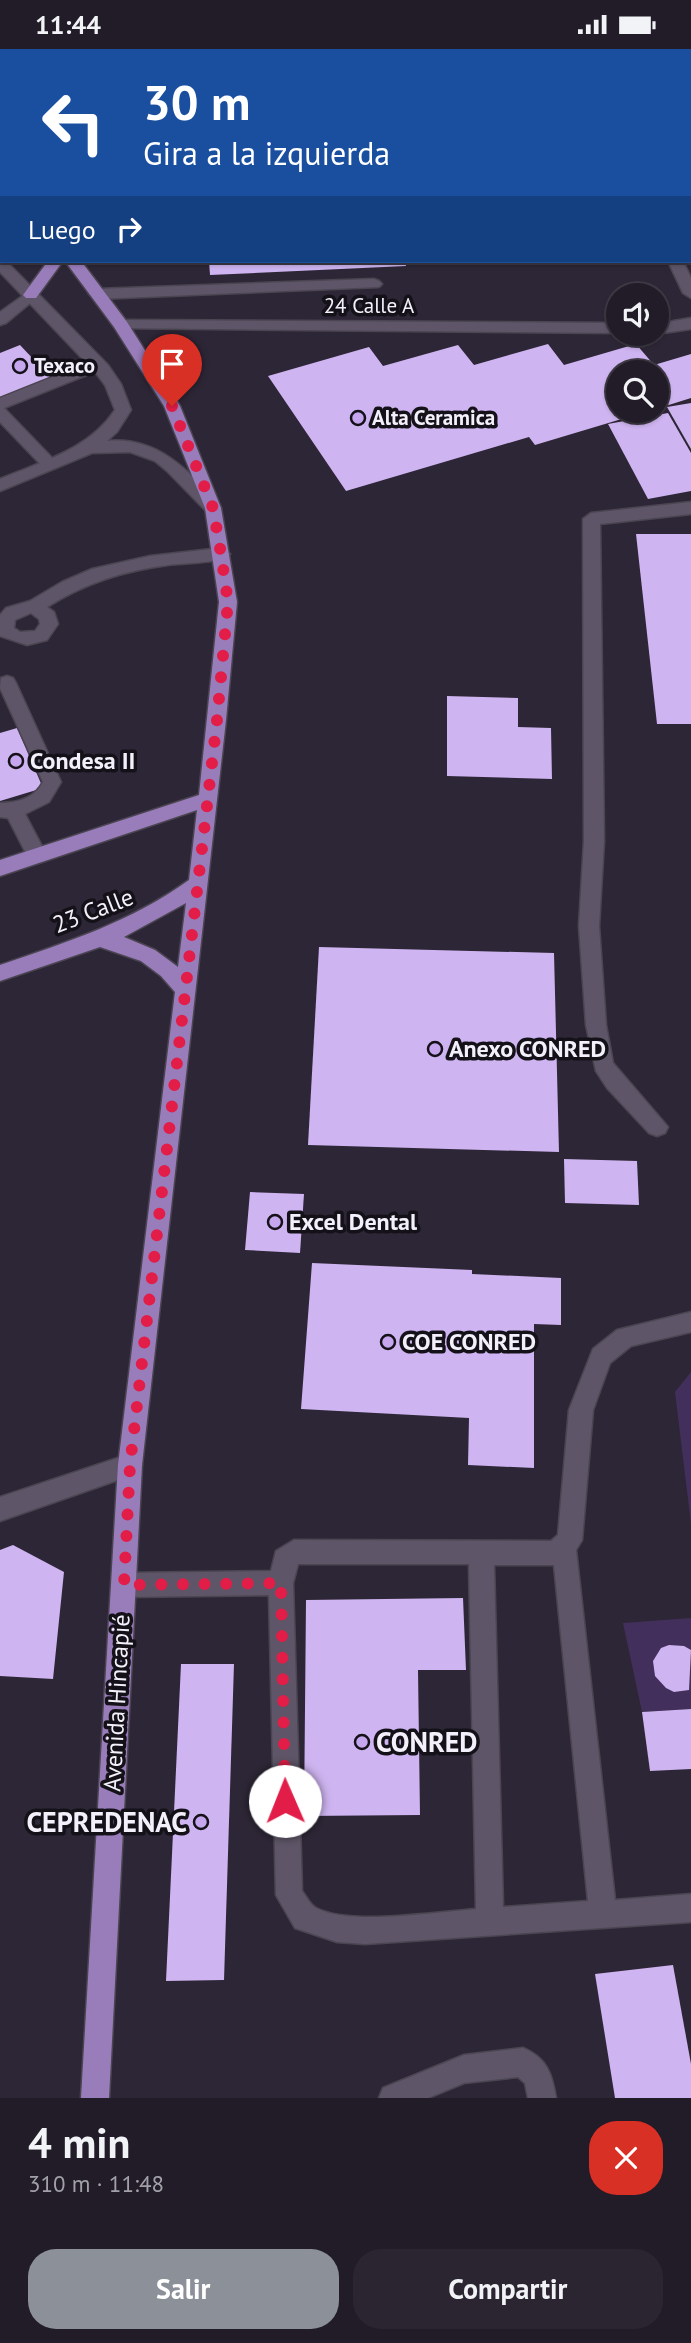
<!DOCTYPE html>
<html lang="es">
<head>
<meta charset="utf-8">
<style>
	:root { --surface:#221c28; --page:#2a2530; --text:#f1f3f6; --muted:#a2a1a8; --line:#3f3a45; --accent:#8c9099 }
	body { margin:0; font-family:"PT Sans",sans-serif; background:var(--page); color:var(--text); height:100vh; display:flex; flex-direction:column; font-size:26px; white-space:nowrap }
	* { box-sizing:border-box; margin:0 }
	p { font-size:23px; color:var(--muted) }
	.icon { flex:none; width:38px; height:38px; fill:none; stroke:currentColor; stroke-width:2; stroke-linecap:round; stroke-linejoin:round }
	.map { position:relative; height:2049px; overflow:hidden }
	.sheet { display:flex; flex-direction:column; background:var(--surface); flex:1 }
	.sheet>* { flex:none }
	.hud { position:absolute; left:0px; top:0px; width:691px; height:214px; box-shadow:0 2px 5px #0004,0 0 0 2px var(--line); background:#1a4fa0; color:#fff; overflow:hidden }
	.controls { position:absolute; left:606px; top:234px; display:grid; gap:14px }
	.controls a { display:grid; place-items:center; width:63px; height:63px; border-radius:50%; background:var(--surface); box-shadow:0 2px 5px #0004,0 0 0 2px var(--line); font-size:35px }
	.pin { position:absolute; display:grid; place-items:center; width:60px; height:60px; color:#fff; margin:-72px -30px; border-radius:50% 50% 50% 0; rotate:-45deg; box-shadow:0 0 7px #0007 }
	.pin .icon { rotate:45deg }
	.me { position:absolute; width:77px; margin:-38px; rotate:359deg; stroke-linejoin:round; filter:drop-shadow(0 0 5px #0008) }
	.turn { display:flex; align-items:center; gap:24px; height:147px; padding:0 28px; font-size:32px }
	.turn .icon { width:91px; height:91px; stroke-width:2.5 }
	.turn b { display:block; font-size:49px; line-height:60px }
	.then { display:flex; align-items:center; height:66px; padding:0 28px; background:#0003; gap:14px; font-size:26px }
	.round { display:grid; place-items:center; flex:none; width:74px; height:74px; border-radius:28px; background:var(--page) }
	.overview { display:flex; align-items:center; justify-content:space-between; height:119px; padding:0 28px }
	h1 { font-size:42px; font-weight:700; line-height:52px }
	.cta { display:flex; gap:14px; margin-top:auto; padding:14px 28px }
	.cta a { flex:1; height:80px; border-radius:28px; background:var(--accent); color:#fff; font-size:28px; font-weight:700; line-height:80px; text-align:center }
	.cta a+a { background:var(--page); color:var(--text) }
	.status { display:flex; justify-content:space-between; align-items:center; height:49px; padding:0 35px; background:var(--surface); direction:ltr }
	.status svg { height:19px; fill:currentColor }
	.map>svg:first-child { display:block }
	.green { fill:#432f5b }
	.building { fill:#ceb4f0 }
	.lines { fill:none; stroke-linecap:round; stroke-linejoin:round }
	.service-casing { stroke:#4b4552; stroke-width:3 }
	.minor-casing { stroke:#4b4552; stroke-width:3 }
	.primary-casing { stroke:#4b4552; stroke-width:3 }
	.service { fill:#5e5668; fill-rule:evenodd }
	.minor { fill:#5e5668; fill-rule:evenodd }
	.primary { fill:#997dbb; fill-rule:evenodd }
	.route { stroke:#e11d48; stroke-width:12; stroke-dasharray:0 21.6 }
	.poi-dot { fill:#c7a6f0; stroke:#141118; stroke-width:2.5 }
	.labels { text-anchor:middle; stroke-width:7; stroke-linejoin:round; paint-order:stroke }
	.far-street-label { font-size:21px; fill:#f4f0fb; stroke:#141118 }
	.far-poi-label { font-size:21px; font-weight:bold; fill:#f4f0fb; stroke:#141118; text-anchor:start }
	.poi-label { font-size:24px; font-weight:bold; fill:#f4f0fb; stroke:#141118; text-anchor:start }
	.street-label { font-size:24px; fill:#f4f0fb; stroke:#141118 }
	.near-poi-label { font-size:28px; font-weight:bold; fill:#f4f0fb; stroke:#141118; text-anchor:start }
</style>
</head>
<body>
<div class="status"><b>11:44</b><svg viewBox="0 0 49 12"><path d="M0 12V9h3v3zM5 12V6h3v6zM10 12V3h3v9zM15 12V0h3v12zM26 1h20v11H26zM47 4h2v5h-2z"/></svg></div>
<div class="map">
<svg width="691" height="2049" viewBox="0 0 691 2049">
	<rect width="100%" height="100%" fill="#2d2636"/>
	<!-- green -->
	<g class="green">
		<polygon points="691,1323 691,1475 675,1343"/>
		<polygon points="691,1569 691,1660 642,1663 623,1574"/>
	</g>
	<!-- building -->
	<g class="building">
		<polygon points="209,212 405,212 406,217 210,226"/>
		<polygon points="548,295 564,316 636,295 654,316 691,305 691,349 656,360 656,324 618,324 618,362 645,363 535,396 529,388 346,442 268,327 369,298 383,317 458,296 474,316"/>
		<polygon points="20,296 52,330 0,351 0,304"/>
		<polygon points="691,354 691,400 667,358"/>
		<polygon points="668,364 691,404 691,442 648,450 608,375"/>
		<polygon points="636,485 691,485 691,675 657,675"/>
		<polygon points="447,647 518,649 518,678 551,679 552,730 447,727"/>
		<polygon points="17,679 43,739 0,752 0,684"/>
		<polygon points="319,898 554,904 559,1103 308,1096"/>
		<polygon points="564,1110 637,1112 639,1156 565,1154"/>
		<polygon points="250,1143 304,1145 300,1204 245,1201"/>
		<polygon points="312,1214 472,1221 472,1225 561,1229 561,1276 534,1275 534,1419 468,1416 469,1369 301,1360"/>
		<polygon points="13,1496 64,1523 53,1630 0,1627 0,1501"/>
		<polygon points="463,1549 466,1621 418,1621 420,1766 304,1767 306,1551"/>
		<polygon points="669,1596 684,1597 691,1601 689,1641 674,1643 666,1639 655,1627 653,1612 661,1599"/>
		<polygon points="181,1615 234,1615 224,1931 166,1932"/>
		<polygon points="691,1660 691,1720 650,1722 642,1663"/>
		<polygon points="673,1916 691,2015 691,2049 615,2049 595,1925"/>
	</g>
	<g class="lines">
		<!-- service casing -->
		<g class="service-casing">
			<g id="service">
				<polygon points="242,0 256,0 257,2 243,2"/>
				<rect x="0" y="39" width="2" height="8"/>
				<polygon points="374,230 379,232 382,235 379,238 97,250 89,245 97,240"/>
				<polygon points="31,241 39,246 36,249 6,274 0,276 0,263"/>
				<polygon points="98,310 106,315 104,319 4,359 58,415 56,419 44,419 0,373 0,349"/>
				<polygon points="691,453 691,465 600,475 604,792 599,877 606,976 613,1014 668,1078 665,1084 657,1087 649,1084 607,1039 596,1022 586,976 579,877 584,792 583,470 591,464"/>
				<path d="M221 499 230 505 227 509C208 514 187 514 168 516 123 522 85 534 47 558L54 563 58 575 47 591 27 596 0 587V566L6 559 30 552 62 533 92 520 150 507ZM31 564 39 570 40 575 35 582 20 583 14 579 15 571Z"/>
				<path d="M7 627 13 629 16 634 61 733 49 753 25 765 47 807 44 812 37 814 30 812 8 769 0 768V754C17 754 35 749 43 733L0 639 1 629Z"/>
				<path d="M691 1263V1283L631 1297 610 1314 593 1361 582 1491 576 1501 615 1851 691 1845V1873L365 1895 337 1893 295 1879 276 1846 269 1546 124 1548 115 1545 112 1536 115 1527 124 1524 271 1522 276 1502 294 1491 551 1492 558 1486 569 1361 593 1300 617 1281ZM298 1515H469L476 1860C436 1863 350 1877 316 1859 310 1856 306 1847 302 1842L293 1534ZM494 1516H554L588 1852 503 1858Z"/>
				<path d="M523 1999C547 2009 552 2025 556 2049H528L525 2034 518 2028 464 2034 428 2049H379L383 2039 464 2006Z"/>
			</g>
		</g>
		<!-- minor casing -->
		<g class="minor-casing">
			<g id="minor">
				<polygon points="559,0 573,0 574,2 560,2"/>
				<path d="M0 209 6 212 108 316 121 335 131 361 117 383 107 392C157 387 188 421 219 455L221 459 219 463H207L167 422 155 412 130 403 92 404 0 442V430C43 412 88 401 115 361L105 336 96 324 0 223Z"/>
				<polygon points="668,212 683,212 691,229 691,249 683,244"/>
				<polygon points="691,269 691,280 656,285 656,275"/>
				<polygon points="121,271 618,274 618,284 115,279 113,276 115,273"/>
				<polygon points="130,1405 138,1408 142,1416 138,1424 0,1472 0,1448"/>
			</g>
		</g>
		<!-- primary casing -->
		<g class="primary-casing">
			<g id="primary">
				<rect x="0" y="114" width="2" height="10"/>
				<rect x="0" y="184" width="2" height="8"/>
				<polygon points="48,212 63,212 36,249 26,249 23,246"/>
				<path d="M65 212H81L127 273 180 357 221 459 237 553 226 671 142 1416 109 2049H81L118 1416 175 943 161 927 141 912 100 898 0 932V916C67 893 131 873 189 831L197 761 0 827V811L199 746 219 553 205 459 164 357 114 278ZM186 854 178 918 155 901 124 888Z"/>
			</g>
		</g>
		<!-- service -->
		<use href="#service" class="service"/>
		<!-- minor -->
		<use href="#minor" class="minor"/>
		<!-- primary -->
		<use href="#primary" class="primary"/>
	</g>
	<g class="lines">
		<!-- route -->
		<polyline class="route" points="172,357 213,459 221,505 228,553 217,671 130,1416 124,1536 281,1534 285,1752"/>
	</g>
	<!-- markers -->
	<g class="poi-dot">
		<circle cx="20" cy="317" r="7"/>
		<circle cx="358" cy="369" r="7"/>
		<circle cx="16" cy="712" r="7"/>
		<circle cx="435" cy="1000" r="7"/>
		<circle cx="275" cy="1173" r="7"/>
		<circle cx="388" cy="1293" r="7"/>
		<circle cx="362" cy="1693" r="7"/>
		<circle cx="201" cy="1773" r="7"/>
	</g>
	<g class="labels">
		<!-- far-street labels -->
		<g class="far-street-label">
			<text x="369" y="264">24 Calle A</text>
		</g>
		<!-- far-poi labels -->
		<g class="far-poi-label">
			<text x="34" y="324">Texaco</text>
			<text x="372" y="376">Alta Ceramica</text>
		</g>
		<!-- poi labels -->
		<g class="poi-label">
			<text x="30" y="720">Condesa II</text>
			<text x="449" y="1008">Anexo CONRED</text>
			<text x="289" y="1181">Excel Dental</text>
			<text x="402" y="1301">COE CONRED</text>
		</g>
		<!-- street labels -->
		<g class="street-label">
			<text transform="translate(93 862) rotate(-21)" y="8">23 Calle</text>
			<text transform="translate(117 1654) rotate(-87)" y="8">Avenida Hincapié</text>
		</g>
		<!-- near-poi labels -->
		<g class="near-poi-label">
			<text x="376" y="1703">CONRED</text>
			<text x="187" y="1783" text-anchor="end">CEPREDENAC</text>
		</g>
	</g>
</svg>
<div class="controls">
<a><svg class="icon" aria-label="sound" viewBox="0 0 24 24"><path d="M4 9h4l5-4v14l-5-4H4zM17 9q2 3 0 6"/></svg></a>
<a><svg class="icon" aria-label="search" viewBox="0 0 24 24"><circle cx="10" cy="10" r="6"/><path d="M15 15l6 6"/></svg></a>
</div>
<div class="pin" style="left:172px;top:357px;background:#d93025"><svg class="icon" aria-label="arrive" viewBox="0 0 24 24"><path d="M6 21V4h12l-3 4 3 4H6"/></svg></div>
<svg class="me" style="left:285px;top:1752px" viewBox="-20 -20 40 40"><circle r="19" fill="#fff"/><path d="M0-13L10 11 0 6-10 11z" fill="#e11d48"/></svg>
<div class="hud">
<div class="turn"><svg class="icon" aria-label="left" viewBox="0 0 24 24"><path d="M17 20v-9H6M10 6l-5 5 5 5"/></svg><div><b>30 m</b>Gira a la izquierda</div></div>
<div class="then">Luego<svg class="icon" aria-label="right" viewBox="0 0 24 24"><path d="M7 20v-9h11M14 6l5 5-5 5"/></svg></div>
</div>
</div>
<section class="sheet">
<div class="overview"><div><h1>4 min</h1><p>310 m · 11:48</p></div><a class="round" style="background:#d93025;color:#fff"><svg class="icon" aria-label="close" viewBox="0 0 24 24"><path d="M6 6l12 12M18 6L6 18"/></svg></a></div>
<div class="cta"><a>Salir</a><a>Compartir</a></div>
</section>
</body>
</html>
